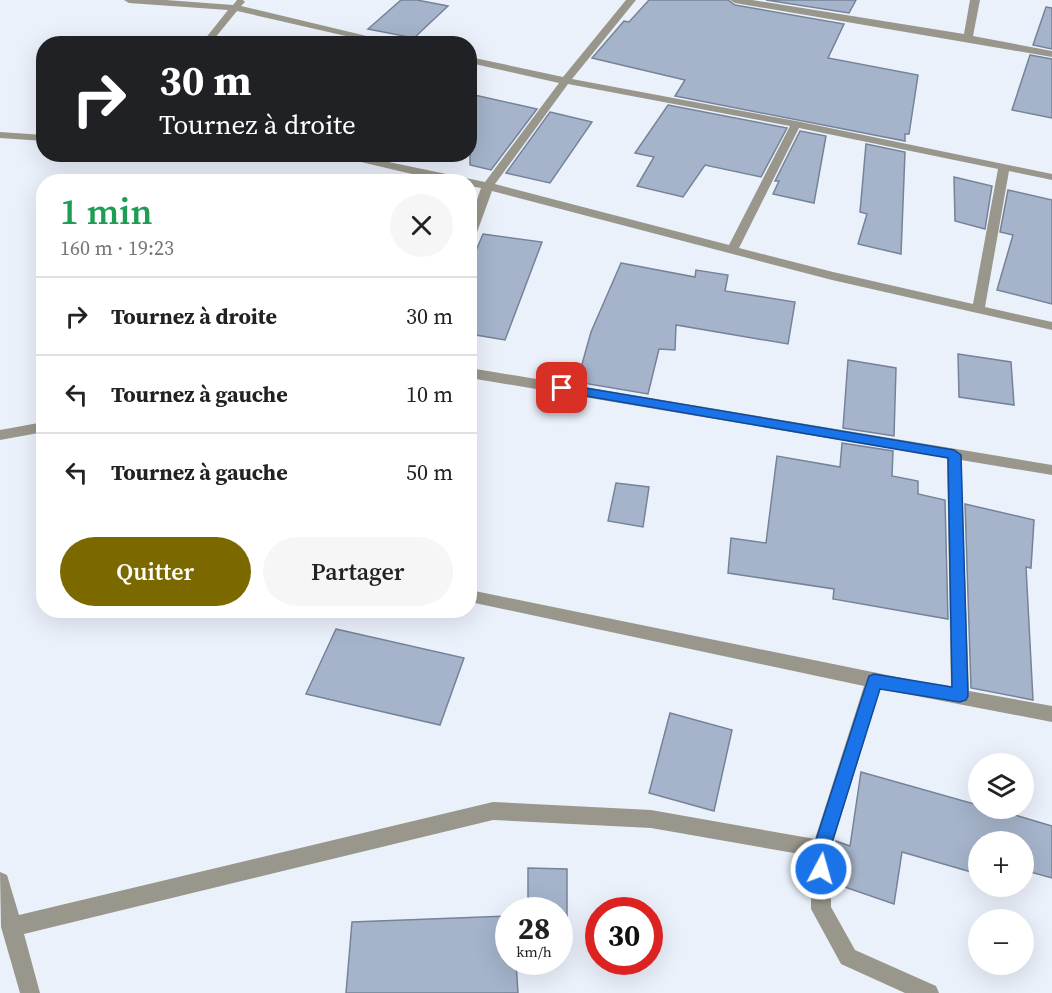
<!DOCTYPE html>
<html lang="fr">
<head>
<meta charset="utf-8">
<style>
	:root { --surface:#fff; --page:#f6f6f6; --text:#222; --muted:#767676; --line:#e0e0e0; --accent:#7b6900 }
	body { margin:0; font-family:"Source Serif 4",serif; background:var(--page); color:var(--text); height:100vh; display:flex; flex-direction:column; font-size:22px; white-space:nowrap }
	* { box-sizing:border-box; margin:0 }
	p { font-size:20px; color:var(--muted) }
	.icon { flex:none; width:33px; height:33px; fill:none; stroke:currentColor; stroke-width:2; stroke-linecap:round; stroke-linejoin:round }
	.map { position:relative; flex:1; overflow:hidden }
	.drawer { position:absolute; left:36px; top:174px; width:441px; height:444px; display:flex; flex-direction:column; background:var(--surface); border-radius:24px; box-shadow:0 6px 24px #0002 }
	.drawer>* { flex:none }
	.guide { position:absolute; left:36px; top:36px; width:441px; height:126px; border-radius:24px; box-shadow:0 6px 24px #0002; background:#202124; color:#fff; overflow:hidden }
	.controls { position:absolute; left:968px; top:753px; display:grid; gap:12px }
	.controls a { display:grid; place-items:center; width:66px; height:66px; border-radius:50%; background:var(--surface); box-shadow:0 6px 24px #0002; font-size:30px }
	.speed { position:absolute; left:495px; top:897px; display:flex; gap:12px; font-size:30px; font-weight:700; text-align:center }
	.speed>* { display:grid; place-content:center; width:78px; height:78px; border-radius:50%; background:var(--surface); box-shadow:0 6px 24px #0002; line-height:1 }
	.speed small { font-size:15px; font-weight:400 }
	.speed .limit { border:9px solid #d22; background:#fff; color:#111 }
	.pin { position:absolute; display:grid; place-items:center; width:51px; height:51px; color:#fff; margin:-26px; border-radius:12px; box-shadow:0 3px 9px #0006 }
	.me { position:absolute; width:66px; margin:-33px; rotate:6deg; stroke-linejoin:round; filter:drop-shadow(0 0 4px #0008) }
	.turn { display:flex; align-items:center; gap:21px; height:126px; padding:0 24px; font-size:27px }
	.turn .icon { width:78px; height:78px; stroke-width:2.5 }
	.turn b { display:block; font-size:42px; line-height:51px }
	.round { display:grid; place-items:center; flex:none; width:63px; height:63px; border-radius:32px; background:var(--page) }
	.head { display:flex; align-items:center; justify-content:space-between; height:102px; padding:0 24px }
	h1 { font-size:36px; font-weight:600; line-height:45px; color:#1e9e55 }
	.primary-button { display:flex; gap:12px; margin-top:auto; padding:12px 24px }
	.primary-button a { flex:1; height:69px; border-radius:36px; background:var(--accent); color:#fff; font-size:24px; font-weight:600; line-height:69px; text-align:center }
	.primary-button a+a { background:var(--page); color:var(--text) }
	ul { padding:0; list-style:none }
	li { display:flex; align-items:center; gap:18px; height:78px; padding:0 24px; border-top:2px solid var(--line) }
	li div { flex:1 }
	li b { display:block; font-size:22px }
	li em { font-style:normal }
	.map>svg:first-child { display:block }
	.building { fill:#a5b4cb; stroke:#758399; stroke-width:1.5 }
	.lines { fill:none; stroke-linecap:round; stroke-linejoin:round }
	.minor { fill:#99978b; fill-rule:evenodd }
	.route { fill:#1a73e8; stroke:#114b97; stroke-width:1.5 }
</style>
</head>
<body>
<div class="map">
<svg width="1052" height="993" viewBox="0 0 1052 993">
	<rect width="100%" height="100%" fill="#ebf1fb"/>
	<!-- building -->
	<g class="building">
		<polygon points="401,0 417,0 448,6 414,38 368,29"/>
		<polygon points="649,0 728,0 735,5 844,24 828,58 918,75 909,134 905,134 905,141 675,96 685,80 592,58 624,21 629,22"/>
		<polygon points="766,0 856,0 849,13"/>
		<polygon points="1046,7 1052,8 1052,49 1033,45"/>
		<polygon points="1030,55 1052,59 1052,118 1012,110"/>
		<polygon points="470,94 537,109 491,170 470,165"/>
		<polygon points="668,105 787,128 761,177 705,165 683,197 637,186 654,157 635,153"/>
		<polygon points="550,112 592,122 550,183 506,173"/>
		<polygon points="800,131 826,136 814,203 773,194 779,181 775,181"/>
		<polygon points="866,144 905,152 901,254 858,244 867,214 860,212"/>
		<polygon points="954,177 992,186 985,229 955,221"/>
		<polygon points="1008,190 1052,200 1052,304 997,290 1013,235 1000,232"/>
		<polygon points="483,234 542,242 505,340 470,334 470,265"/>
		<polygon points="621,263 695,277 696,270 728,275 725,291 795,302 788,344 676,325 675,350 659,349 648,394 577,382 591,332"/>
		<polygon points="958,354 1011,362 1014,405 959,397"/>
		<polygon points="848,360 896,368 894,436 843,428"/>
		<polygon points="842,443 893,451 892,476 918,481 918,494 945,500 948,619 833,599 834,589 728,573 731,538 766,543 777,456 840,467"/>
		<polygon points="616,483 649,487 643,527 608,521"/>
		<polygon points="965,504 1034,520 1031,568 1026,567 1033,700 971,688"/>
		<polygon points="336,629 464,658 440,725 306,694"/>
		<polygon points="670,713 732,730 714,811 649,793"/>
		<polygon points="861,772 978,805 978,808 991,808 1052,826 1052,878 1023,870 1023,842 978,842 978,874 902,852 894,904 833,883 836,841 850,846"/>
		<polygon points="528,868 567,869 567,920 560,920 560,910 528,910"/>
		<polygon points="508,916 508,962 516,962 518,993 346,993 352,922"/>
	</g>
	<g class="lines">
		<!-- minor -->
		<g class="minor">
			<polygon points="124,0 166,0 233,5 237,0 243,0 245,2 241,6 400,44 381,44 237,11 210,44 201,44 228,10 129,3"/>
			<path d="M626 0H636L572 79 796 121 1052 174V180L1009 171 985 307 1052 322V330L832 280 492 191 476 235 470 239V220L481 188 470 186V182H446L327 154H350L485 182 559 83 470 63V57L563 77ZM568 84 790 126 729 245 495 184ZM799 128 998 169 973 304 833 272 739 248Z"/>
			<polygon points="730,0 752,0 964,34 970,0 980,0 973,36 1052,51 1052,57 735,3"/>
			<polygon points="0,132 44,135 44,141 0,138"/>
			<polygon points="470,368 1052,465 1052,475 961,460 969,691 1052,706 1052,722 880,689 831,849 831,907 855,950 936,986 939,993 905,993 841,964 811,909 811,856 651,828 493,820 24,934 40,993 20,993 1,927 0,872 7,875 19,915 493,802 651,810 815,839 864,686 470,602 470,590 951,688 947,458 470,378"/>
			<polygon points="44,422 44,432 0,440 0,430"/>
		</g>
	</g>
	<!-- route -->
	<polygon class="route" points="562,384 954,450 961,455 968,696 966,700 960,702 880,689 830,849 830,869 828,875 821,877 815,875 812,869 813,849 869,676 874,674 952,687 948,458 557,391 556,388 557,385"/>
</svg>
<div class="controls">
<a><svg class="icon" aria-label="layers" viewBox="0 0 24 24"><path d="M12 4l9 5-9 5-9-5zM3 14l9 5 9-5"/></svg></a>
<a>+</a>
<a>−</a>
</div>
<div class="speed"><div>28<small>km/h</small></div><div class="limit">30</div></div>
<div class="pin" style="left:562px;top:388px;background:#d93025"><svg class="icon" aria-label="arrive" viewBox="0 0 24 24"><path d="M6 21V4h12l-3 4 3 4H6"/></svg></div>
<svg class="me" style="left:821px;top:869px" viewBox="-20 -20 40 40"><circle r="17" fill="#1a73e8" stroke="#fff" stroke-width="3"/><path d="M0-11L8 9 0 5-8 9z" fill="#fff"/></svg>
<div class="guide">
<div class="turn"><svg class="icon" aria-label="right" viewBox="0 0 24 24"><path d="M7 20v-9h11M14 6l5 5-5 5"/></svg><div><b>30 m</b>Tournez à droite</div></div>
</div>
<section class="drawer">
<div class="head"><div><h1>1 min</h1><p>160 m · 19:23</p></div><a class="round"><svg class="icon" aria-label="close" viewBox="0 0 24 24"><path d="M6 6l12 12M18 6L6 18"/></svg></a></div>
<ul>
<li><svg class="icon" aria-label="right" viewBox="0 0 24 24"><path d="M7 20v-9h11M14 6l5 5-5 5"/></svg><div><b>Tournez à droite</b></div><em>30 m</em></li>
<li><svg class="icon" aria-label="left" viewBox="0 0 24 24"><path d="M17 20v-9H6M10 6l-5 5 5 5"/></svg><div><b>Tournez à gauche</b></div><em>10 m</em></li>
<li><svg class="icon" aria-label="left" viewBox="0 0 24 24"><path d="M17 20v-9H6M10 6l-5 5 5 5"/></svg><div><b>Tournez à gauche</b></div><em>50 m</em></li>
</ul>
<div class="primary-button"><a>Quitter</a><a>Partager</a></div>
</section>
</div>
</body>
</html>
